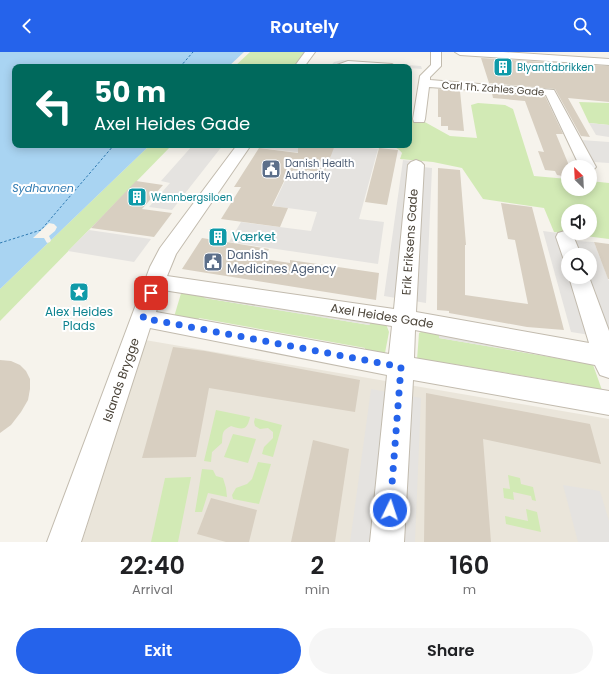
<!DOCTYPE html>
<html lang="en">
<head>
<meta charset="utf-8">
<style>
	:root { --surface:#fff; --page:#f6f6f6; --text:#202124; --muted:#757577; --accent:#2563eb }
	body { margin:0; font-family:Poppins,sans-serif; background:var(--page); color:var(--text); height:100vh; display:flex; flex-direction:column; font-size:15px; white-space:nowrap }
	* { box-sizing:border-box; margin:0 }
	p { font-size:13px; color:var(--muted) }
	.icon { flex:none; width:22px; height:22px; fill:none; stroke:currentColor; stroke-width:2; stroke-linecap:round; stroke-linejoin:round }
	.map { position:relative; height:490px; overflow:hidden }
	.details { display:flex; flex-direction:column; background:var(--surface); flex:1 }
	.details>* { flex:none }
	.hud { position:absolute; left:12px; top:12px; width:400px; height:84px; border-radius:8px; box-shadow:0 2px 10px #0003; background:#00695c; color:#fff; overflow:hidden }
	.needle { width:26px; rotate:336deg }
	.tools { position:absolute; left:561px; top:108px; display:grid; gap:8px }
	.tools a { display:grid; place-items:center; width:36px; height:36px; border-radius:50%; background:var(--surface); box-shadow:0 2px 10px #0003; font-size:20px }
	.pin { position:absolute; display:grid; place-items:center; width:34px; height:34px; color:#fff; margin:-17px; border-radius:8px; box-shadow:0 2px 6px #0006 }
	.me { position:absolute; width:44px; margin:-22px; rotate:4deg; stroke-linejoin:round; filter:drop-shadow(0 0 3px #0008) }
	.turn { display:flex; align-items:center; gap:14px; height:84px; padding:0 16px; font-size:18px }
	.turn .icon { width:52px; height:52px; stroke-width:2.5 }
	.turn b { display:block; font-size:28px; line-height:34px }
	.eta { display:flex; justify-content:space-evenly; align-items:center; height:68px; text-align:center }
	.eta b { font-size:24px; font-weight:600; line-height:28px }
	.primary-button { display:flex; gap:8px; margin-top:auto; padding:8px 16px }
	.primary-button a { flex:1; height:46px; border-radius:24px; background:var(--accent); color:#fff; font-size:16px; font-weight:600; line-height:46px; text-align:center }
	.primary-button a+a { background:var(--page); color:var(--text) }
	header { display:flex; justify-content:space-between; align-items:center; height:52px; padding:0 16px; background:var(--accent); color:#fff; font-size:18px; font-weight:600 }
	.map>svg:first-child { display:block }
	.residential { fill:#eae5da }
	.green { fill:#d2eab5; fill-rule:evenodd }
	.parking { fill:#e5e3e0; fill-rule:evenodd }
	.water { fill:#a9d4f2 }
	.pier { fill:#f6f3ec }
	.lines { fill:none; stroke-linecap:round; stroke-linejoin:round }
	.ferry { stroke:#2e7ab2; stroke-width:1; stroke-dasharray:2.5 2; stroke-linecap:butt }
	.building { fill:#d8cfc1 }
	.minor-casing { stroke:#c2bbae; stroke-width:2 }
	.minor { fill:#fff; fill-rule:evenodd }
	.route { stroke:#2563eb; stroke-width:7; stroke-dasharray:0 12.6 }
	.labels { text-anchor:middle; stroke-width:4; stroke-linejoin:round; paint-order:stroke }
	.far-culture-label { font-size:10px; fill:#0d838f; stroke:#fff; text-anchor:start }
	.far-street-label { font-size:10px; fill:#4b4439; stroke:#fff }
	.far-service-label { font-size:10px; fill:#4e5e75; stroke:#fff; text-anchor:start }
	.far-water-label { font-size:11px; font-style:italic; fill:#2e7ab2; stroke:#fff }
	.culture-label { font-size:12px; fill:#0d838f; stroke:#fff; text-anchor:start }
	.street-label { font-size:12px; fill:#4b4439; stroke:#fff }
	.service-label { font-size:12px; fill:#4e5e75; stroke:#fff; text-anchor:start }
</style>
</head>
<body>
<header><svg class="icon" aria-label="back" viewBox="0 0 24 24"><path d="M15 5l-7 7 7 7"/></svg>Routely<svg class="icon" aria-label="search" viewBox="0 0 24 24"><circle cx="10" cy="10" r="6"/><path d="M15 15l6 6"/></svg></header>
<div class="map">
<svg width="609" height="490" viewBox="0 0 609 490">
	<rect width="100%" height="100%" fill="#f6f3ec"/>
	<!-- residential -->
	<polygon class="residential" points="145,288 609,367 609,490 82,490"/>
	<!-- green -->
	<g class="green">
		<polygon points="250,0 305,0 293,15 234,15"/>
		<polygon points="579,50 609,51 609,73 589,71"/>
		<path d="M478 51 505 53 513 57 534 124 568 127V137H590V129L609 131V187L554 180 544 156 483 147 462 116 433 110 400 107 402 101C397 94 391 94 383 93H409V67L423 69 450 84 477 86 471 53ZM568 159H590V181H568Z"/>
		<polygon points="150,93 172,93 0,269 0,237"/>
		<polygon points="182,238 206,242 205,246 369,273 370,270 386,272 389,280 385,301 383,303 365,299 365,296 199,266 197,270 174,265"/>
		<polygon points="423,279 439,281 439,286 568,308 591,307 603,341 580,339 578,333 447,311 446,316 417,308 419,281"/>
		<path d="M216 358 250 365C247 380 241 377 231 374 221 379 223 382 222 391L212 400 211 410 204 409Z"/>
		<polygon points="255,366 282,373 273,405 262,402 264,395 273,386 273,380 268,376 260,377 255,374 254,370"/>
		<polygon points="233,382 256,387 248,411 224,405"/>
		<polygon points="258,410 271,412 259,452 233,447 232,443 236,436 247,432 252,427"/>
		<polygon points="202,417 213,418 216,424 223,426 226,436 227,445 208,441 202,460 195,460"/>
		<polygon points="508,423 520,426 521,432 533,435 536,449 532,448 531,444 513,440 514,448 504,446 503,436 510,437"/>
		<polygon points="191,425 178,490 151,490 165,426"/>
		<polygon points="526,457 537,460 541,480 506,472 505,464 528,469"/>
	</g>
	<!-- parking -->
	<g class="parking">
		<polygon points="342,8 421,14 422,17 409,16 409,15 351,13 343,11 338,12 336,15 330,15 334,10"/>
		<polygon points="589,71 609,73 609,85 596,83"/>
		<polygon points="581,88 609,90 609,111 593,110"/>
		<polygon points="193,93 223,93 172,158 149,155 170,131 161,129"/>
		<polygon points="261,93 339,93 378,97 359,167 384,170 378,212 229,190 241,170 311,179 317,160 273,154 290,118 324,121 331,104 259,96"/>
		<polygon points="403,108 423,110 423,115 432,116 426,251 384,244"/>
		<polygon points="89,178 151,187 134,210 68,199"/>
		<path d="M543 179 573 183 575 189 594 190 609 229V286L571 280ZM568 203H590V225H568Z"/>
		<polygon points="206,242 370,270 370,273 204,246"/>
		<polygon points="439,281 571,307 568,308 439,286"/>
		<polygon points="371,337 421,346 415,490 350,490"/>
		<polygon points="563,433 600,439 609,469 609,490 578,490"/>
	</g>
	<!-- water -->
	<polygon class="water" points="0,0 244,0 228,15 15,15 15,93 150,93 0,237"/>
	<!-- pier -->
	<polygon class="pier" points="49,171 54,172 57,175 55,179 49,184 51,188 50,190 47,191 44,186 33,186"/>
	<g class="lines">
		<!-- ferry -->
		<g class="ferry">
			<polyline points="180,15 193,0"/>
			<polyline points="0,191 41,178 114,93"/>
		</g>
	</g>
	<!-- building -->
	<g class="building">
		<polygon points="481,6 609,14 609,50 568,46 590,85 581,84 555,37 489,31"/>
		<polygon points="438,37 460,39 464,79 448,78 448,74 441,74 441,65 438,65"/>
		<polygon points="492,41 545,44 563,82 556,82 568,111 568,125 557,123 555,119 545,118 538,99 544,100 525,49 493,46"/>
		<polygon points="298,93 335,93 324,122 307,118 306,120 293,118 290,124 287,123 272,154 288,156 280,175 221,167 241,135 234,135 259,96 298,101"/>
		<polygon points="379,96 398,98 387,153 365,150"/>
		<polygon points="438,116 460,118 466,193 465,193 465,243 528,252 515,188 508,187 501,151 532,155 564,278 527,275 449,261 449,259 437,258"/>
		<polygon points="136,129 163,133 142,157 172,161 154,185 91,176"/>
		<polygon points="202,186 269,197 264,207 290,211 290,208 379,221 376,248 182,217"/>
		<polygon points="594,190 609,192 609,227 608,227"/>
		<polygon points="173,295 205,299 360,328 355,360 209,336 196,405 142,406"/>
		<polygon points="0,308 11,309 20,313 26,319 30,327 30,337 28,348 21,360 11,373 0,381"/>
		<polygon points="426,341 590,372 601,412 483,387 491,490 424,490"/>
		<polygon points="313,388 349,397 335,490 291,490"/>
		<polygon points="211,446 257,458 249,490 226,490 197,482"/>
	</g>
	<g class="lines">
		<!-- minor casing -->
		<g class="minor-casing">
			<g id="minor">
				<polygon points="305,0 315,0 304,15 294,15"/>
				<polygon points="431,0 441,0 441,14 430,25 430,28 554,38 596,115 593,118 590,119 590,115 580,115 546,43 429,35 425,67 424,70 414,70 413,67 420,24 431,13"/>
				<polygon points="455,0 503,0 609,7 609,13 460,3"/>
				<polygon points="348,9 392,12 397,15 336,15 337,13"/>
				<path d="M237 93H251L176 202 167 224 394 257 408 113 411 110 416 108 421 110 424 113 416 260 589 291 569 225H589L609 279V326L600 323 595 313 415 278 414 306 609 339V363L413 328 404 490H370L387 323 150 276 81 490H47L150 215 160 196ZM163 238 392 274 389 302 156 260Z"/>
				<polygon points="565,179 572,181 581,203 568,203 568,209 564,208 556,185 558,181"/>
			</g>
		</g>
		<!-- minor -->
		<use href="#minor" class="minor"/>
	</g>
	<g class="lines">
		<!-- route -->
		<polyline class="route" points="151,241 143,266 401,315 390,458"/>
	</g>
	<!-- icons -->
	<defs>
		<g id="building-square" transform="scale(1)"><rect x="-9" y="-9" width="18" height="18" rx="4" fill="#0f9aa8" stroke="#fff"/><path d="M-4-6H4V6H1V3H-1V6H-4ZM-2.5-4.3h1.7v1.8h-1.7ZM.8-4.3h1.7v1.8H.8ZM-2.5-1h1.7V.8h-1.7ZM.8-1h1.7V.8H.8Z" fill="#fff"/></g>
		<g id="civic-square" transform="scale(1)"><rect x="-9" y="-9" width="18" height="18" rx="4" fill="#5c6f8a" stroke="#fff"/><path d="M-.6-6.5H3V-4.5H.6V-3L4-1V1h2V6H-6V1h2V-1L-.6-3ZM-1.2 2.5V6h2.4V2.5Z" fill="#fff"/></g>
		<g id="sight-square" transform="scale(1)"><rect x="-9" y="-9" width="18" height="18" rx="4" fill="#0f9aa8" stroke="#fff"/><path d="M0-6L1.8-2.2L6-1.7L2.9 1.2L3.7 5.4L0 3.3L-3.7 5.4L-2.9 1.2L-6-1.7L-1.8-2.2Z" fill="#fff"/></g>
	</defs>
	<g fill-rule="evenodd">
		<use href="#building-square" x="503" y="15"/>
		<use href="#civic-square" x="271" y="117"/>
		<use href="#building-square" x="137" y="145"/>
		<use href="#building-square" x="218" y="185"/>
		<use href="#civic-square" x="213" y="210"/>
		<use href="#sight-square" x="79" y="240"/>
	</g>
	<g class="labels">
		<!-- far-culture labels -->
		<g class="far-culture-label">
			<text x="517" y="19">Blyantfabrikken</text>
			<text x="151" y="149">Wennbergsiloen</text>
		</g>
		<!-- far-street labels -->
		<g class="far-street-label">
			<text transform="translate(493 36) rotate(4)" y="4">Carl Th. Zahles Gade</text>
		</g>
		<!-- far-service labels -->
		<g class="far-service-label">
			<text x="285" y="115">Danish Health<tspan x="285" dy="12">Authority</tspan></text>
		</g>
		<!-- far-water labels -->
		<g class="far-water-label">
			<text x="43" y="140">Sydhavnen</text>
		</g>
		<!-- culture labels -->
		<g class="culture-label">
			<text x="232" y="189">Værket</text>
			<text x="79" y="264" text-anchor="middle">Alex Heides<tspan x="79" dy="14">Plads</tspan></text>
		</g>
		<!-- street labels -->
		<g class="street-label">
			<text transform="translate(410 190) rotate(-86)" y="4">Erik Eriksens Gade</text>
			<text transform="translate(382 264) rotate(9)" y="4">Axel Heides Gade</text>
			<text transform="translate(121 328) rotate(-71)" y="4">Islands Brygge</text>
		</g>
		<!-- service labels -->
		<g class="service-label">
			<text x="227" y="207">Danish<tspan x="227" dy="14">Medicines Agency</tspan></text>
		</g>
	</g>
</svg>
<div class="tools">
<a><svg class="needle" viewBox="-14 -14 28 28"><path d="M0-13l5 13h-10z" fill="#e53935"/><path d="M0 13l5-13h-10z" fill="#757577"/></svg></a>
<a><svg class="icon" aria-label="sound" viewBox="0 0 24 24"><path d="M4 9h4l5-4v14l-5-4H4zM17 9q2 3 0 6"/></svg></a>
<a><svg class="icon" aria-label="search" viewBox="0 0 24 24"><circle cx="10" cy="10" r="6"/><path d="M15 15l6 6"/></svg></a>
</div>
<div class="pin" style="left:151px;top:241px;background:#d93025"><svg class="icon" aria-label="arrive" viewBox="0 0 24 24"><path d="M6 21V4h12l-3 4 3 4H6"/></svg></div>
<svg class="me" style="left:390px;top:458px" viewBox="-20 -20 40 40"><circle r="17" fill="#2563eb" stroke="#fff" stroke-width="3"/><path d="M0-11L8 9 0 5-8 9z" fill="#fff"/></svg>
<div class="hud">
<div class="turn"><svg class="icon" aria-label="left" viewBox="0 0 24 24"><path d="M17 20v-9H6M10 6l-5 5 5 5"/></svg><div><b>50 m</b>Axel Heides Gade</div></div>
</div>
</div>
<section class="details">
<div class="eta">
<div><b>22:40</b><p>Arrival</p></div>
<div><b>2</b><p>min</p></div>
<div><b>160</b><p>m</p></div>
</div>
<div class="primary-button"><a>Exit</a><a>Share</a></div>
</section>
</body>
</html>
